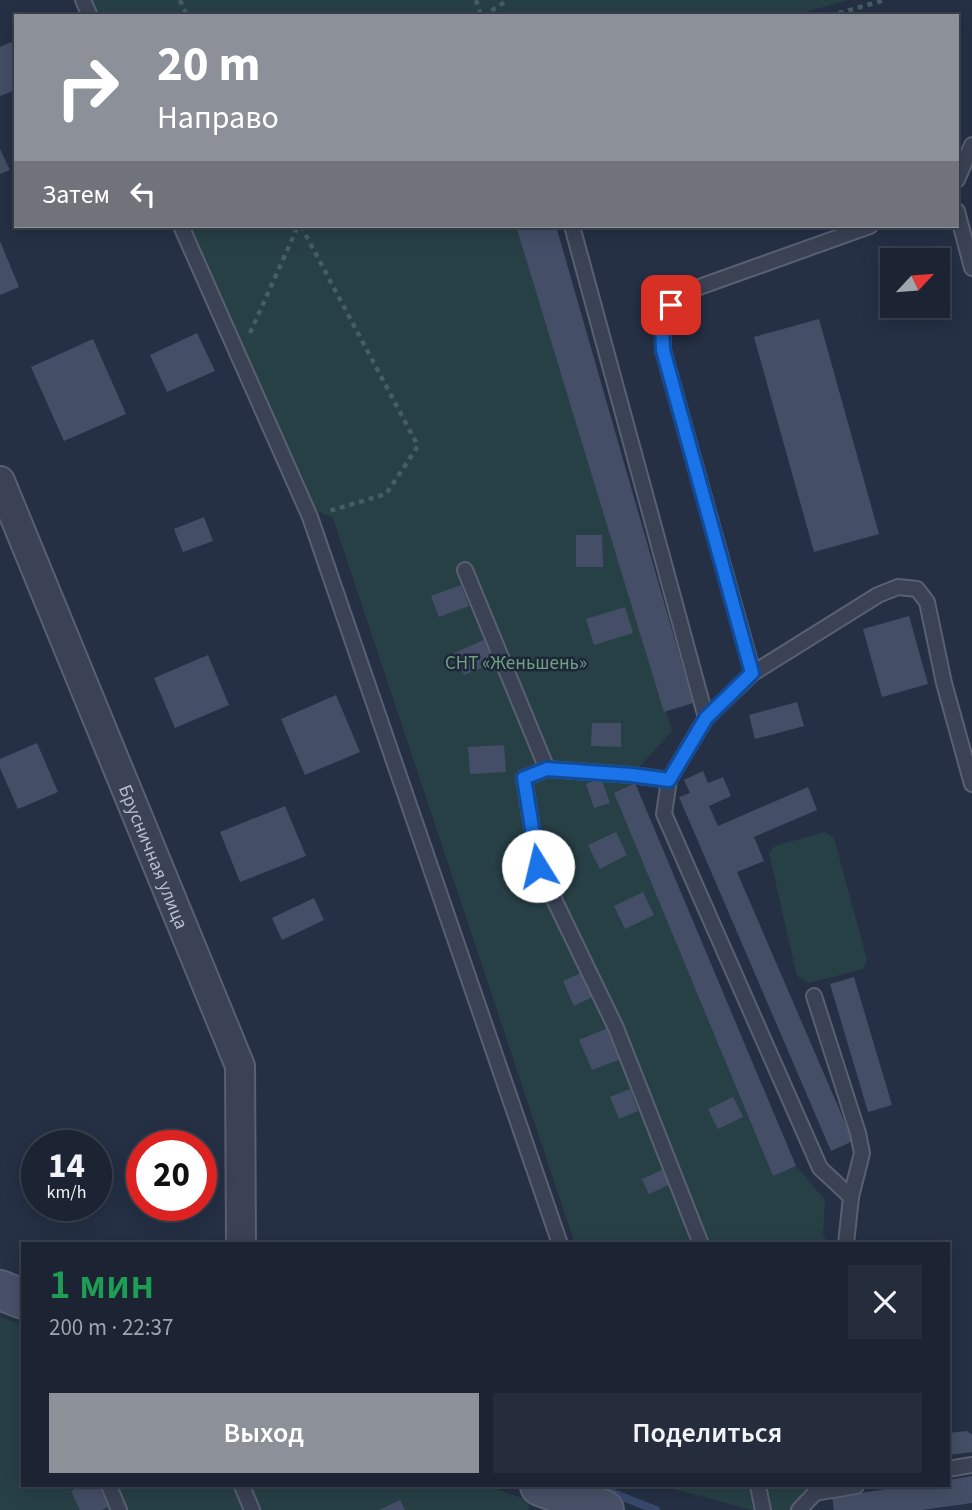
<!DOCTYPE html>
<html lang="ru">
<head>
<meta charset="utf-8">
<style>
	:root { --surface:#1c2434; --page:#252c3c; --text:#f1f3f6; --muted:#a0a4ac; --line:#3a414f; --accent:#8c9099 }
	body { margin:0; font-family:"Source Sans 3",sans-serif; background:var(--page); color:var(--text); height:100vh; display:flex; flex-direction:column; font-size:26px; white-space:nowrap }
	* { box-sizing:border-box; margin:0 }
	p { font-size:23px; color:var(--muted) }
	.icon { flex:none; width:38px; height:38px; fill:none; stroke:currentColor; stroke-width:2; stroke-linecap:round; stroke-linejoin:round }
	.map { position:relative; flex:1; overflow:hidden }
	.panel { position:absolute; left:21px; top:1242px; width:929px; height:245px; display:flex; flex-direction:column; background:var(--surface); border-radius:0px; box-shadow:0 4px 18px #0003,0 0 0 2px var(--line) }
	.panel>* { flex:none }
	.guide { position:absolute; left:14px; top:14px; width:945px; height:214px; border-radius:0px; box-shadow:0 4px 18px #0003,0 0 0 2px var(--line); background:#8c9099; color:#fff; overflow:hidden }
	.needle { width:46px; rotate:64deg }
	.controls { position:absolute; left:880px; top:248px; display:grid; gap:14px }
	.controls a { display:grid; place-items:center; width:70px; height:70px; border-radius:0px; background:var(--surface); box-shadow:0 4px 18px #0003,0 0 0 2px var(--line); font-size:35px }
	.speed { position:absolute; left:21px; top:1130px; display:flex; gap:14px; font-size:35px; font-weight:700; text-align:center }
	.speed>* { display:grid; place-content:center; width:91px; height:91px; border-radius:50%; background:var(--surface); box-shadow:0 4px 18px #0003,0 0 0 2px var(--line); line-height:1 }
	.speed small { font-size:18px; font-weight:400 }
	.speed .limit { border:10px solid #d22; background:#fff; color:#111 }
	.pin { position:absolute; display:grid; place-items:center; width:60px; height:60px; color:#fff; margin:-30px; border-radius:14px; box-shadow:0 4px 10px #0006 }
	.me { position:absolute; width:77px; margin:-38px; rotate:351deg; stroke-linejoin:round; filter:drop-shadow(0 0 5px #0008) }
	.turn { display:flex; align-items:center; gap:24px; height:147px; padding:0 28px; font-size:32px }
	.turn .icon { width:91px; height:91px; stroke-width:2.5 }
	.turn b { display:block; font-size:49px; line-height:60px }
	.then { display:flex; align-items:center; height:66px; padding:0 28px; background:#0003; gap:14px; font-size:26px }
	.round { display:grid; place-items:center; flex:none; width:74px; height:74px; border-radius:0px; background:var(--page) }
	.overview { display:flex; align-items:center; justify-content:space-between; height:119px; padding:0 28px }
	h1 { font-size:42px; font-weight:600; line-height:52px; color:#1e9e55 }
	.primary-button { display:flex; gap:14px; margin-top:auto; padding:14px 28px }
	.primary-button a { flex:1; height:80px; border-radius:0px; background:var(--accent); color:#fff; font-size:28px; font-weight:600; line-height:80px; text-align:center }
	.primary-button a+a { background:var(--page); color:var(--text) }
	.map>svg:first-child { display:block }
	.green { fill:#274046 }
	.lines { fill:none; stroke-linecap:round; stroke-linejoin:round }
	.stream { stroke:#38496d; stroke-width:8 }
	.building { fill:#444f67 }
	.lane-casing { stroke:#586072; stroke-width:18 }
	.street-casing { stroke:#586072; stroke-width:32 }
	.secondary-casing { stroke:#586072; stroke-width:42 }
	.path { stroke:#465d62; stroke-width:4.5; stroke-dasharray:5 5; stroke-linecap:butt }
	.lane { stroke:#3a4254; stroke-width:14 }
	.street { stroke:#3a4254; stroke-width:28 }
	.secondary { stroke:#485168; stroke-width:38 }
	.route-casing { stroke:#114b97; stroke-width:18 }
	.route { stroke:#1a73e8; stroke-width:12 }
	.labels { text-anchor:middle; stroke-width:5; stroke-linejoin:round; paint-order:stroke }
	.park-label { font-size:19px; fill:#6da07d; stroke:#1e273a }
	.street-label { font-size:19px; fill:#b7bece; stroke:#1e273a }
</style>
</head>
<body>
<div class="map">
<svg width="972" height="1510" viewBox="0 0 972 1510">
	<rect width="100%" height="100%" fill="#253045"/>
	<!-- green -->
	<g class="green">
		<polygon points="90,0 848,0 792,16 97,16"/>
		<polygon points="190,226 516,226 672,731 632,775 635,783 615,793 773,1176 796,1166 825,1200 823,1235 831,1244 575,1244 333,518 317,511"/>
		<polygon points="824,832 834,838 867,960 863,969 809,983 797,976 769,853 775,846"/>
		<polygon points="0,1317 23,1325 23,1486 487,1486 528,1500 529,1510 0,1510"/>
		<polygon points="662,1486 806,1486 806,1510 752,1510"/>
	</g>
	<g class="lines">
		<!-- stream -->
		<polyline class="stream" points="595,1486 656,1510"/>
	</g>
	<!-- building -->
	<g class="building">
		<polygon points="16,40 16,90 0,96 0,47"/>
		<polygon points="0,149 10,170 0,174"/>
		<polygon points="516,226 556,226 693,703 664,712"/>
		<polygon points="0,241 19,287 0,295"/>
		<polygon points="819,319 879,534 814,552 754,337"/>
		<polygon points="197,333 215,371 167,392 150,355"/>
		<polygon points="93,339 126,414 64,441 31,367"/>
		<polygon points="204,517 213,541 183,552 174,529"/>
		<polygon points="576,535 602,535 603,567 576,567"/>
		<polygon points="461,585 469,606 439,617 431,596"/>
		<polygon points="625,607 633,633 594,645 586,619"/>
		<polygon points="909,616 928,684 882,697 863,629"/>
		<polygon points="484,640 494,663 464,675 454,653"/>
		<polygon points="208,655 229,705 175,728 154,678"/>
		<polygon points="336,695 360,752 305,775 281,719"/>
		<polygon points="797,702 804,726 755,739 749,715"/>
		<polygon points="592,723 621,723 621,747 591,746"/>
		<polygon points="37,743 58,792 18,809 0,768 0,759"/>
		<polygon points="504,745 506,772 470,774 468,747"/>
		<polygon points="703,771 708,783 723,777 731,796 709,806 718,826 808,787 817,810 754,837 764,861 737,872 853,1141 831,1151 679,797 690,793 684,780"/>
		<polygon points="601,778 610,803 594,808 586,784"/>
		<polygon points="635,783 796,1166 773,1176 614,793"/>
		<polygon points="285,806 306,856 240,882 220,832"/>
		<polygon points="616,832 627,855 600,869 588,845"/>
		<polygon points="643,892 654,915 625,929 614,906"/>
		<polygon points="314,898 324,920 282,940 272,918"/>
		<polygon points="581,973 592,997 574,1006 563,981"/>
		<polygon points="854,977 892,1105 868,1112 830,984"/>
		<polygon points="608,1028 621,1059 592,1070 579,1040"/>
		<polygon points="630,1089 638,1111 619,1119 610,1097"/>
		<polygon points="733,1097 743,1117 718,1129 708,1109"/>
		<polygon points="664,1169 671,1184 649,1194 642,1179"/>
		<polygon points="967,1431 972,1435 972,1452 948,1455 948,1433"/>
		<polygon points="972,1476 972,1503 922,1510 834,1510 832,1497 908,1486 948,1486 948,1480"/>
		<polygon points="82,1486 99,1486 108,1507 101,1510 80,1510 71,1491"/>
		<polygon points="400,1500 405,1510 379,1510"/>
	</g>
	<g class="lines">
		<!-- lane casing -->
		<g class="lane-casing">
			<g id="lane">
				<polyline points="83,0 90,16"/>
				<polyline points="957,180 972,145"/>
				<polyline points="957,211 972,268"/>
				<polyline points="181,226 310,517 560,1244"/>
				<polyline points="572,226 706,718 669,780 664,814 820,1168 851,1197 846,1244"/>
				<polyline points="465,570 547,769"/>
				<path d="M753 673 663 350C662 320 664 310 688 291L870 226"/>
				<polyline points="706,718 753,673 878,595 898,587 917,589 927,602 944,683 972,784"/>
				<polyline points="669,780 632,775 547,769 524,778 538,866 616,1028 701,1244"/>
				<polyline points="814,996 858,1133 862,1153 851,1197"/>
				<polyline points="948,1469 972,1465"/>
				<polyline points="109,1486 119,1510"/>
				<polyline points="242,1486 252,1510"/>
				<polyline points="758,1486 763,1510"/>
				<polyline points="815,1493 856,1486"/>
				<polyline points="799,1510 815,1493 816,1486"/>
			</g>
		</g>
		<!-- street casing -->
		<g class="street-casing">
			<g id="street">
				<path id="s1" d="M0 481 240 1066 241 1244"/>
			</g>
		</g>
		<!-- secondary casing -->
		<g class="secondary-casing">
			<g id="secondary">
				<polyline points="0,1290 23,1299"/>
				<polyline points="540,1486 604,1510"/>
			</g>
		</g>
		<!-- path -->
		<g class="path">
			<polyline points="180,0 187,16"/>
			<polyline points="476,0 481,16"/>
			<polyline points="483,16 508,0"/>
			<polyline points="829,16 885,0"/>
			<polyline points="301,226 418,446 386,494 326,512"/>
			<polyline points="250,333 298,226"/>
		</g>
		<!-- lane -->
		<use href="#lane" class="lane"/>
		<!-- street -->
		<use href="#street" class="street"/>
		<!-- secondary -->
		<use href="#secondary" class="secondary"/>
	</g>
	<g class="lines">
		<!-- route casing -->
		<g class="route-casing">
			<polyline id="route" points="538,866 524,778 547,769 632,775 669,780 706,718 752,673 663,350 662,325 671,305"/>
		</g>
		<!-- route -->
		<use href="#route" class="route"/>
	</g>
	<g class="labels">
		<!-- park labels -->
		<g class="park-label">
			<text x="516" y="669">СНТ «Женьшень»</text>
		</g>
		<!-- street labels -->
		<g class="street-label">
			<text dy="7" stroke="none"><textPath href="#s1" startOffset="406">Брусничная улица</textPath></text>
		</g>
	</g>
</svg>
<div class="controls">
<a><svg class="needle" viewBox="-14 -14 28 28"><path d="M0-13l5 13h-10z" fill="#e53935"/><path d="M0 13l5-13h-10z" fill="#a0a4ac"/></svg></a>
</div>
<div class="speed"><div>14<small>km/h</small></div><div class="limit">20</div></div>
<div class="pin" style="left:671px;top:305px;background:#d93025"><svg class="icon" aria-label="arrive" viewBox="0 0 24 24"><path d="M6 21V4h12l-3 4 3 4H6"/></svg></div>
<svg class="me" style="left:538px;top:866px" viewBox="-20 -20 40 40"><circle r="19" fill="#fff"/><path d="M0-13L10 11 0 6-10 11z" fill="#1a73e8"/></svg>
<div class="guide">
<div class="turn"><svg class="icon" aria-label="right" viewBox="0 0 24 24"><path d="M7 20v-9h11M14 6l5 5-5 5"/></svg><div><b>20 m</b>Направо</div></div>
<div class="then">Затем<svg class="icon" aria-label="left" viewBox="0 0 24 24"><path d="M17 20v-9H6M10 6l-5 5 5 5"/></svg></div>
</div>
<section class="panel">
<div class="overview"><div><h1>1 мин</h1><p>200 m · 22:37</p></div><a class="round"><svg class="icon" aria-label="close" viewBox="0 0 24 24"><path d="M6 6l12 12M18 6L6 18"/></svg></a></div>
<div class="primary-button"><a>Выход</a><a>Поделиться</a></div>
</section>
</div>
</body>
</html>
